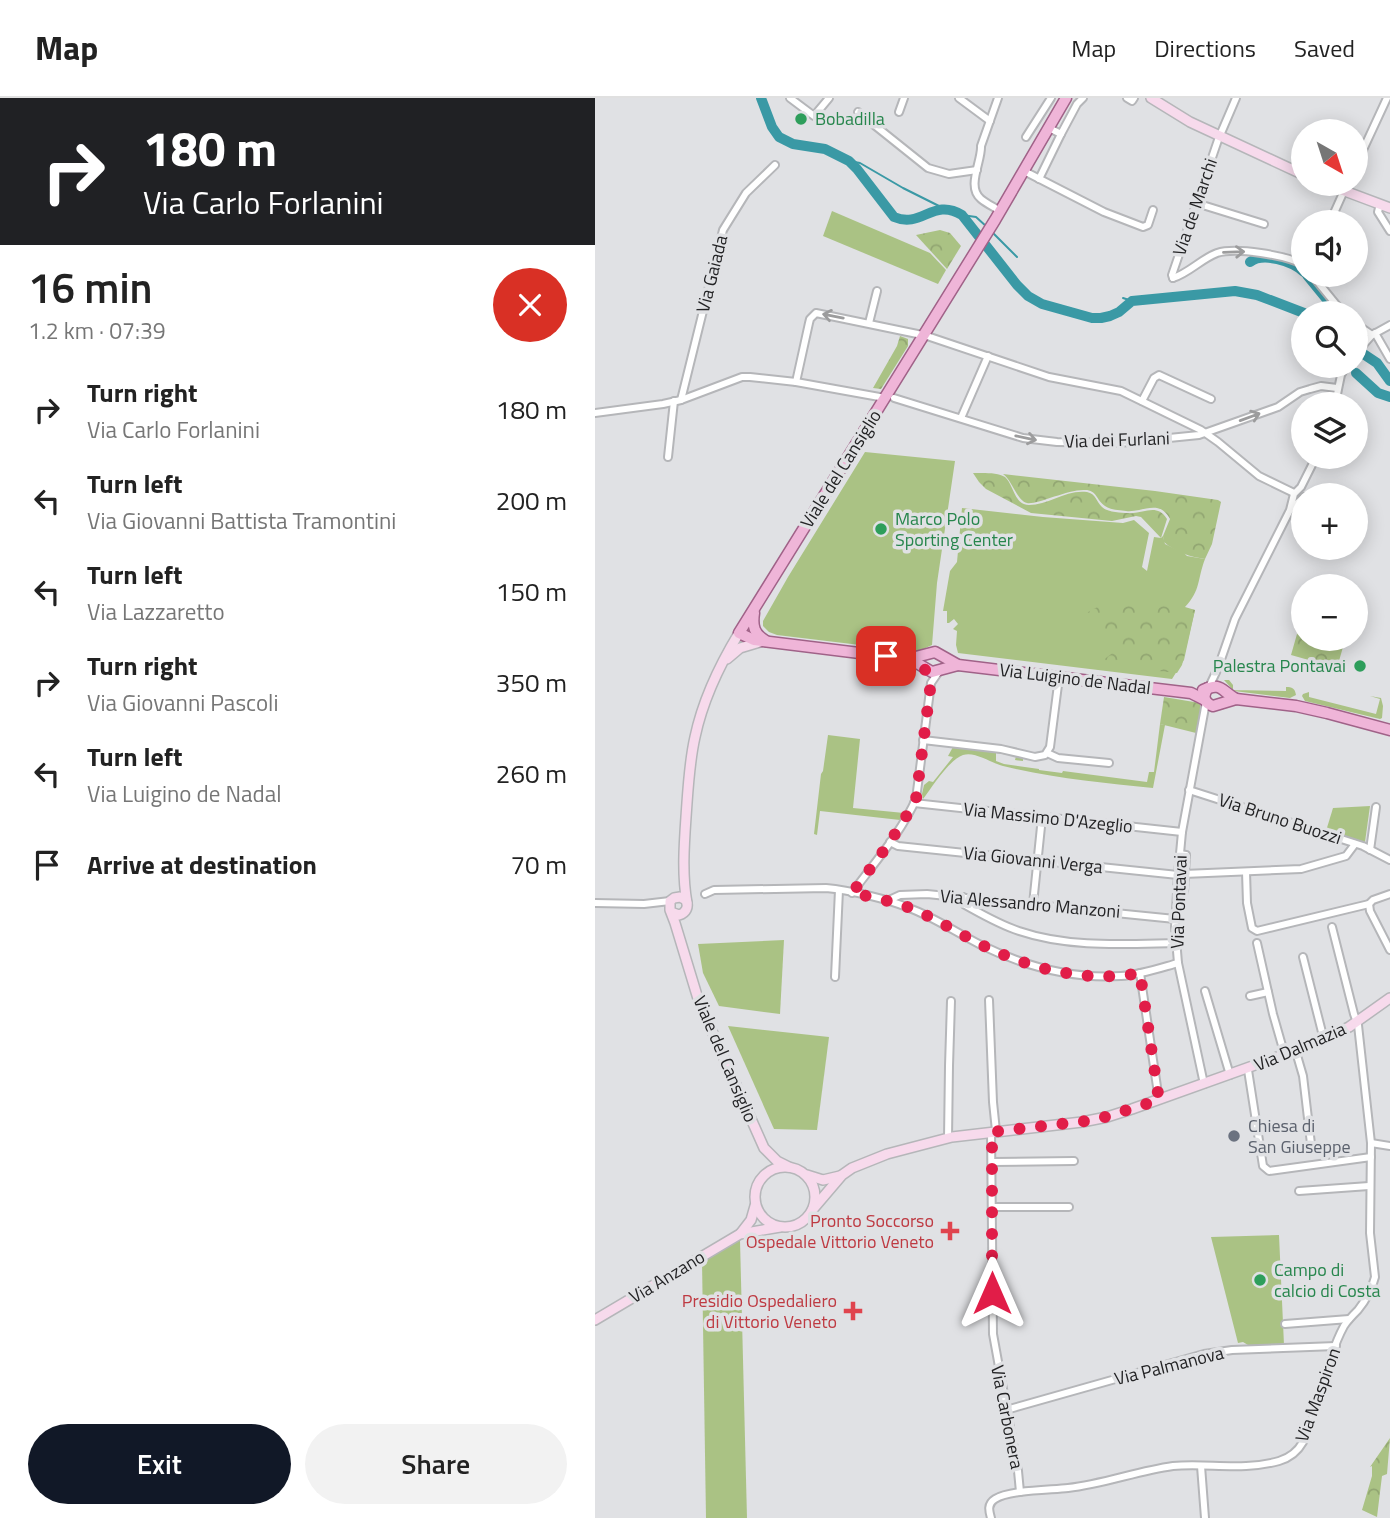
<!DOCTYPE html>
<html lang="en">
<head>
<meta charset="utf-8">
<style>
	:root { --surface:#fff; --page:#f2f2f2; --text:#222; --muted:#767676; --line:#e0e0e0; --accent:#111827 }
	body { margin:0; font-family:"Titillium Web",sans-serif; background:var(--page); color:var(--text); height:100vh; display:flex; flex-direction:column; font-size:26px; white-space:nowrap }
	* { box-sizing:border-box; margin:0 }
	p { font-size:23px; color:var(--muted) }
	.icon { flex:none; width:38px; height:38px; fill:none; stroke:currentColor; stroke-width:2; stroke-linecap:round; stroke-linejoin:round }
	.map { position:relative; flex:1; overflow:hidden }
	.drawer { display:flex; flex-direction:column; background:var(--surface); width:595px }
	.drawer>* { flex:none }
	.hud { background:#202124; color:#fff; overflow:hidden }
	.needle { width:46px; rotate:141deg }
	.fabs { position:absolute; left:696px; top:21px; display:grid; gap:14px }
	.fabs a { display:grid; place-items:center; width:77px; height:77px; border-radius:50%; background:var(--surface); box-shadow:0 4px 18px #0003; font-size:35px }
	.pin { position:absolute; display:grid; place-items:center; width:60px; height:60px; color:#fff; margin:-30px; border-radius:14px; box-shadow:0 4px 10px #0006 }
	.me { position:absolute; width:77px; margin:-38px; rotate:0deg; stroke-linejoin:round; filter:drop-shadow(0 0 5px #0008) }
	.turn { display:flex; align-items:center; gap:24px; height:147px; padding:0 28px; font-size:32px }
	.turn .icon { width:91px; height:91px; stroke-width:2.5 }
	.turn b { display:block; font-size:49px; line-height:60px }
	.round { display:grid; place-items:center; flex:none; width:74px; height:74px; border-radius:37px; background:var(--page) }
	.overview { display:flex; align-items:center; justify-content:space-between; height:119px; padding:0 28px }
	h1 { font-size:42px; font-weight:600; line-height:52px }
	.primary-button { display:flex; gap:14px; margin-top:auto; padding:14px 28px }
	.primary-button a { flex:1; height:80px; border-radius:42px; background:var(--accent); color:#fff; font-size:28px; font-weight:600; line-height:80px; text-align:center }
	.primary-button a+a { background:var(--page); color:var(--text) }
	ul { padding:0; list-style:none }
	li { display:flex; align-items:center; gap:21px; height:91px; padding:0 28px }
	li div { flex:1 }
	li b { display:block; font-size:26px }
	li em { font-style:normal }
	header { display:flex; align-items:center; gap:42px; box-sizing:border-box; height:98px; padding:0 35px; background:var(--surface); border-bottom:2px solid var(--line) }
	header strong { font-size:33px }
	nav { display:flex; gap:38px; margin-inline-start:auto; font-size:24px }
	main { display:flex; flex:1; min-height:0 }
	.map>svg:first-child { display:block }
	.green { fill:#aac284 }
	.forest { fill:url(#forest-crowns) }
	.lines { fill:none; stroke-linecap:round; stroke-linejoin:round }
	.stream { stroke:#3a99a5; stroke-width:2 }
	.river { stroke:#3a99a5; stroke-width:10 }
	.street-casing { stroke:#b5b6b9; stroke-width:10 }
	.secondary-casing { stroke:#b5b6b9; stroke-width:12 }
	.primary-casing { stroke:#a06288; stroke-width:13 }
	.street { stroke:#fff; stroke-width:6 }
	.secondary { stroke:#f7daec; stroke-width:9 }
	.primary { stroke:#efb5d8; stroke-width:10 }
	.oneway { stroke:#9c9c9d }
	.route { stroke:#e11d48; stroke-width:12; stroke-dasharray:0 21.6 }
	.leisure-dot { fill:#2e9e5b; stroke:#e0e1e4; stroke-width:2.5 }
	.worship-dot { fill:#6b7280; stroke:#e0e1e4; stroke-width:2.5 }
	.health-dot { fill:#e0444e; stroke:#e0e1e4; stroke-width:2.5 }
	.labels { text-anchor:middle; stroke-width:7; stroke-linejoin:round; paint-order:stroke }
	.leisure-label { font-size:18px; fill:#27864d; stroke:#e0e1e4; text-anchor:start }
	.street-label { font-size:18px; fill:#232325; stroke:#e0e1e4 }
	.worship-label { font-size:18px; fill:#5b616d; stroke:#e0e1e4; text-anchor:start }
	.health-label { font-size:18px; fill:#be3a42; stroke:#e0e1e4; text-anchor:end }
</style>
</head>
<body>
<header>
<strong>Map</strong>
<nav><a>Map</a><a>Directions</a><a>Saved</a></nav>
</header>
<main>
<section class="drawer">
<div class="hud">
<div class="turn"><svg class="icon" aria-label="right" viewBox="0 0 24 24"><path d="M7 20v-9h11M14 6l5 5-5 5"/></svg><div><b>180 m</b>Via Carlo Forlanini</div></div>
</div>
<div class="overview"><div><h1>16 min</h1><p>1.2 km · 07:39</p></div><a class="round" style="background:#d93025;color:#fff"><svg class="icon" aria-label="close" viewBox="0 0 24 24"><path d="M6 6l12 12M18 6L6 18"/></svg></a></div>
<ul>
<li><svg class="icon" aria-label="right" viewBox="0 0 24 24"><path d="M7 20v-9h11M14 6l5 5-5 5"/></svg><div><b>Turn right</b><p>Via Carlo Forlanini</p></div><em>180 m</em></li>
<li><svg class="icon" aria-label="left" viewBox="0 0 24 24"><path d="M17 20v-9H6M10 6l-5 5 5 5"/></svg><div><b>Turn left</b><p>Via Giovanni Battista Tramontini</p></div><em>200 m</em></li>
<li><svg class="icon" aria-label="left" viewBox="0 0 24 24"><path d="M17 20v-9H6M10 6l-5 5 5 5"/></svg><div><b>Turn left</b><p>Via Lazzaretto</p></div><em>150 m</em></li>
<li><svg class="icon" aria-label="right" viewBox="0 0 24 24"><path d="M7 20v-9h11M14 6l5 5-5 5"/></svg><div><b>Turn right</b><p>Via Giovanni Pascoli</p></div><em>350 m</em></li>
<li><svg class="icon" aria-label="left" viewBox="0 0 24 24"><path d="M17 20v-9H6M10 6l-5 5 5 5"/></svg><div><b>Turn left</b><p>Via Luigino de Nadal</p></div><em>260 m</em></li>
<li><svg class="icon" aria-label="arrive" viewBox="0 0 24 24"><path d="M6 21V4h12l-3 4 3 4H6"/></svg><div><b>Arrive at destination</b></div><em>70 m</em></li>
</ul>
<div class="primary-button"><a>Exit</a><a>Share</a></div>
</section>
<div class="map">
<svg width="795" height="1420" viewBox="0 0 795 1420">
	<defs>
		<pattern id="forest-crowns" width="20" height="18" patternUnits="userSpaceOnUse" patternTransform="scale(1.75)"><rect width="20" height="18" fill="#aac284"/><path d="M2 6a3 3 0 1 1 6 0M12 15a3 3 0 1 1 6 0" fill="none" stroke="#92a672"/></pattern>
	</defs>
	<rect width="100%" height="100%" fill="#e0e1e4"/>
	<!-- green -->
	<g class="green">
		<polygon points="237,113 335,155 351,172 343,186 228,138"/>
		<polygon points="270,354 360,363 342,485 337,547 324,553 315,553 182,537 174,534 168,528 168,523 193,479"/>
		<path d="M367 410 448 419 528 425 539 422 554 435 547 469 552 473 559 439 566 440 568 438 570 446 589 455 592 458 610 461C602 482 606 492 590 509L600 512 589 562 577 581 363 555 361 547 362 533 358 531 363 526 359 521 354 525H352V513H348L355 473 362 464Z"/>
		<path d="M629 582H634L638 587V592L691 593V589C697 589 700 590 701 597L695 600 639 593Z"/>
		<polygon points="714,594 714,599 781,616 785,601 775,598 786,600 788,608 787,620 785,621 710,603 707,598 708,596"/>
		<path d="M565 626 570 627 558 690C508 685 458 680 408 668 396 665 380 653 368 657 353 663 338 688 328 701L327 696 329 687 334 683 338 684 358 659 353 658 358 649 424 658 428 660V663L420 662 421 658 401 655V663L409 666 444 671V672L467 675 468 673 552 684 554 674H559Z"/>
		<polygon points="233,637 265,641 258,710 309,715 305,722 225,713 222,737 219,736 226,676 228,673"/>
		<polygon points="775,708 770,744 731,733 738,710"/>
		<polygon points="189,842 185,916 124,908 108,875 103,846"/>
		<polygon points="133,928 234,939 222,1032 179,1031"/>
		<polygon points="684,1137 689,1247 653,1247 648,1244 643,1245 616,1139"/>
		<polygon points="145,1142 152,1420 111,1420 107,1163"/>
	</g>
	<!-- forest -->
	<g class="forest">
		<polygon points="345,132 355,135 366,148 352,171 321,137"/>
		<polygon points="305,238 313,241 313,248 286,291 278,290 302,248"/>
		<path d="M378 375C387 375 403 374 410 379 419 387 419 407 434 407 453 407 472 391 492 394 501 396 501 403 507 409 512 414 526 415 533 415 548 417 561 404 572 421L566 440 546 419 541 418 517 423 436 415 391 391 384 384Z"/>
		<path d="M408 376 560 393 623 402 626 404 617 446 610 461C596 459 580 454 569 444L568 438 575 421C564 400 547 415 531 413 525 412 515 412 510 408 501 402 502 392 490 392 473 391 442 407 432 405 422 403 417 382 408 376Z"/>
		<path d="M547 505 582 507C580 515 578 522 578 529 577 536 579 544 578 551 575 584 529 568 507 565V563L524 550 526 543C516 533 500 534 490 523L491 516C505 503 529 506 547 505Z"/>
		<path d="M589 510 600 512 587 567 582 575 564 573C591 562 573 538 582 519 583 516 587 512 589 510Z"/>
		<polygon points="704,529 709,530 709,541 750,542 742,570 696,557"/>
		<polygon points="569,599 605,605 606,612 601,635 565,626"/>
		<polygon points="795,1340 792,1376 787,1378 782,1419 767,1412 777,1378 777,1368 775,1369"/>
	</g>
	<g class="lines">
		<!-- stream -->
		<g class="stream">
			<polyline points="254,63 265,65 308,90 350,111"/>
			<polyline points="367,117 381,119 392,129"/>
			<polyline points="398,135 422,159"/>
			<polyline points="528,200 537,203"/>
		</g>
		<!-- river -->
		<g class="river">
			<path d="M166 0 177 29 184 39 198 46 230 51 254 63 262 71 299 119C327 131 338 99 367 117L422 187 433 198 447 206 497 220H506L515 218 524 214 537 203 640 193 662 197 709 215"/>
			<path d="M655 164C668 154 697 163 709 174"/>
			<polyline points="712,177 743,215"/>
			<polyline points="761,231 770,240"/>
			<polyline points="761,251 782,265 795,283"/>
			<polyline points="761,275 783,295 795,299"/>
		</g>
		<!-- street casing -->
		<g class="street-casing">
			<g id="street">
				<polyline points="195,0 219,18 234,0"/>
				<polyline points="364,0 395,23"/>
				<path d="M403 0 386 48C387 63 371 89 386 101 392 106 399 109 405 113"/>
				<polyline points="532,0 537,3 539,0"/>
				<polyline points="263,14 333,70 354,76 382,72"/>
				<polyline points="304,14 309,0"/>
				<polyline points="454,30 466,36 482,6 488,0"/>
				<polyline points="431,39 456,0"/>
				<polyline points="761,67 792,0"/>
				<polyline points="429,73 509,114 548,129 553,127 558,112"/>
				<polyline points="444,81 466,36"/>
				<polyline points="601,105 669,126"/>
				<polyline points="785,106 783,114 795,133"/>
				<polyline points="735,124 752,86"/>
				<polyline points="717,177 748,215"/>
				<polyline points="578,180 577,177 623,42 641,0"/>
				<path d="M578 180C594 175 606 161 622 155 641 149 691 157 709 167"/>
				<polyline points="274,225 282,193"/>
				<polyline points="761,226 777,237"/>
				<polyline points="780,235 795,261"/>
				<polyline points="761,255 777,237 795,227"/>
				<polyline points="201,284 214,225 215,221 221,215 332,238 454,279 526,293 606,332 623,344 664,378 699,395"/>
				<polyline points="299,300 428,340 462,344 524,345 604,337 683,309 705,294 715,291 726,288 742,290"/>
				<polyline points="86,302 128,132 151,95 180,67"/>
				<polyline points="547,303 559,280 564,277 616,301"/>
				<polyline points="740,306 746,277 751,268"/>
				<polyline points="0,315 68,306 86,302 147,279 155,279 201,284 290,300"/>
				<polyline points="366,320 393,258"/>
				<polyline points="73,359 79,303"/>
				<polyline points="696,411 709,399"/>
				<polyline points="614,589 623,570 640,521 695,412 699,396 706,389 721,359"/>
				<polyline points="328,642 406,651 440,659 450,657 455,649 464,579"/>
				<polyline points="452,655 463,660 514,665"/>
				<polyline points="594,692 768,748 795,762"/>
				<polyline points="319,705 587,734"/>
				<polyline points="295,744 303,748 583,777"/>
				<polyline points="775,752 781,709"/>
				<polyline points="651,774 652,805 657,830 662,833 774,806 778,802 795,796"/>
				<polyline points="589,776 706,771 751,758 760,746"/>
				<polyline points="582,793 589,794 591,757 585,756"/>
				<path d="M257 795C279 765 306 735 321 701L336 585 345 572"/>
				<path d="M110 796 119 792 231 790C254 792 293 801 314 810 339 819 362 835 386 847 429 868 478 881 526 878 545 877 565 870 583 865"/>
				<path d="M368 799V804L370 807C388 817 405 827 424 833 474 850 529 846 581 845"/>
				<polyline points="292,803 305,797 332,796 580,821"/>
				<polyline points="0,805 49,806 75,803"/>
				<polyline points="438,806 447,719"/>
				<polyline points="774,806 775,813 795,852"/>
				<polyline points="662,845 678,916 690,958"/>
				<polyline points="708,859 729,942"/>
				<polyline points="545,875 564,1002"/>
				<polyline points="240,879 244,792"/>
				<polyline points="610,893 635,977"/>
				<polyline points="655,898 673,894"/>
				<polyline points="394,902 398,1004 401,1033"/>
				<polyline points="701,954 708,978 716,1046"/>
				<polyline points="653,972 668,1068 674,1073 776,1059"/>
				<polyline points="609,986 583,865 580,829 583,777 587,734 611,604"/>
				<polyline points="396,1034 398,1236 423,1373 425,1394"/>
				<polyline points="353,1040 354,968 356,903"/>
				<polyline points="776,1045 795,1048"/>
				<polyline points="397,1064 479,1063"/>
				<polyline points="704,1093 774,1088"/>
				<polyline points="398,1109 474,1109"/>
				<polyline points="690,1226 754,1221"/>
				<polyline points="411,1312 609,1256 637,1252 741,1248"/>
				<polyline points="606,1368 610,1420"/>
				<path d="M396 1420C394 1413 392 1406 400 1401 414 1392 455 1392 473 1390 509 1386 542 1373 578 1368 613 1365 649 1373 684 1363 694 1360 703 1353 708 1344 714 1335 716 1323 720 1314 729 1285 735 1254 749 1228 753 1222 758 1217 763 1212 771 1202 777 1191 780 1179L775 1135 776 1045 763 927 759 916 737 829"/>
			</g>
		</g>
		<!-- secondary casing -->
		<g class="secondary-casing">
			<g id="secondary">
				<polyline points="556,0 595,24 709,77"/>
				<polyline points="731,86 795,110"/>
				<polyline points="132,561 145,550 165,544"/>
				<path d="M92 805C87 777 89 748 91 719 93 692 94 665 100 639 108 601 124 568 144 535"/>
				<path d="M76 814 84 817C91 815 94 809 91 802L85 799 79 800 75 803V812L80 825 104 904 169 1050 182 1063 194 1069"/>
				<circle cx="190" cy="1099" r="30"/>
				<polyline points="212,1077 228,1082 245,1078"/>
				<polyline points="218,1111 247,1077 257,1070 292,1056 357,1039 487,1024 512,1019 537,1011 719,946 754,929 795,900"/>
				<polyline points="146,1135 156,1122 160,1108"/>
				<polyline points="0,1222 145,1136 185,1129"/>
			</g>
		</g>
		<!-- primary casing -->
		<g class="primary-casing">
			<g id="primary">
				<polyline points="471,0 400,122 144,535 159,542 313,561 340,554 363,567 596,595 610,602"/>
				<path d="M159 515C157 528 159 536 171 543"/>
				<polyline points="315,561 337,574 363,567"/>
				<path d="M613 590C607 598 609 605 618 608L641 601 701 608 732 615 795 632"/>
				<path d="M608 592C627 584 625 592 641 601"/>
			</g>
		</g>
		<!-- street -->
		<use href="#street" class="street"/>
		<!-- secondary -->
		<use href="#secondary" class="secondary"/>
		<!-- primary -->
		<use href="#primary" class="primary"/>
	</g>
	<!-- one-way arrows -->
	<defs><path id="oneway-shaft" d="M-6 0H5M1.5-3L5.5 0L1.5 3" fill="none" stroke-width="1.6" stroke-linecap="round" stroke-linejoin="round" transform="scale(1.75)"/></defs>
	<g class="oneway">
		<use href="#oneway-shaft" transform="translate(639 154) rotate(-2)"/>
		<use href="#oneway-shaft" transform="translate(238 218) rotate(-169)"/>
		<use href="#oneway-shaft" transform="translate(655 319) rotate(-20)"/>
		<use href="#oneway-shaft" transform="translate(431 340) rotate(12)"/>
	</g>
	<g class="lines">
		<!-- route -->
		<path class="route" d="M291 558C315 561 327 559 336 584L321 701 314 714 293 747 257 795C276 799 296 803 315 810 340 820 363 835 387 847 435 871 491 885 545 875L564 1002 500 1022 397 1034V1195"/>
	</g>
	<!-- markers -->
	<g class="leisure-dot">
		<circle cx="206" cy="21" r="7"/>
		<circle cx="286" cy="431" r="7"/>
		<circle cx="765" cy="568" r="7"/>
		<circle cx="665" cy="1182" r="7"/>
	</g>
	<circle class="worship-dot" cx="639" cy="1038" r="7"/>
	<g class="health-dot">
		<path d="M351.5 1122.5h7v7h7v7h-7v7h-7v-7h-7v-7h7z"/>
		<path d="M254.5 1202.5h7v7h7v7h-7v7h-7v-7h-7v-7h7z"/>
	</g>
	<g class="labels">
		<!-- leisure labels -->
		<g class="leisure-label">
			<text x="220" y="27">Bobadilla</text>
			<text x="300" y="427">Marco Polo<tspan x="300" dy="21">Sporting Center</tspan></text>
			<text x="751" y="574" text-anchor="end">Palestra Pontavai</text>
			<text x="679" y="1178">Campo di<tspan x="679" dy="21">calcio di Costa</tspan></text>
		</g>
		<!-- street labels -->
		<g class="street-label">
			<text transform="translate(600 109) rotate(-71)" y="6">Via de Marchi</text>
			<text transform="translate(117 176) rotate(-76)" y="6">Via Gaiada</text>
			<text transform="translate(522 342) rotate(-2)" y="6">Via dei Furlani</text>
			<text transform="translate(246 371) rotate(-58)" y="6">Viale del Cansiglio</text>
			<text transform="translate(480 581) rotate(7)" y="6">Via Luigino de Nadal</text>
			<text transform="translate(453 720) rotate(6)" y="6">Via Massimo D'Azeglio</text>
			<text transform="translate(685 721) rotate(18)" y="6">Via Bruno Buozzi</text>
			<text transform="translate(438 762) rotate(6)" y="6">Via Giovanni Verga</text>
			<text transform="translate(584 804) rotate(-88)" y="6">Via Pontavai</text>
			<text transform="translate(435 806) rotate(5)" y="6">Via Alessandro Manzoni</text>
			<text transform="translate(705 949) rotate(-23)" y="6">Via Dalmazia</text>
			<text transform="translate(130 961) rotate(67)" y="6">Viale del Cansiglio</text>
			<text transform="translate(72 1179) rotate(-31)" y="6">Via Anzano</text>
			<text transform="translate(574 1268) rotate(-14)" y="6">Via Palmanova</text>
			<text transform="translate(723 1297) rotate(-70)" y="6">Via Maspiron</text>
			<text transform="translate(412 1319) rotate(79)" y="6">Via Carbonera</text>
		</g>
		<!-- worship labels -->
		<g class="worship-label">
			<text x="653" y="1034">Chiesa di<tspan x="653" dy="21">San Giuseppe</tspan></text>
		</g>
		<!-- health labels -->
		<g class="health-label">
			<text x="339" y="1129">Pronto Soccorso<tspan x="339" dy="21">Ospedale Vittorio Veneto</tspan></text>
			<text x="242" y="1209">Presidio Ospedaliero<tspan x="242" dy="21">di Vittorio Veneto</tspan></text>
		</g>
	</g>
</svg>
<div class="fabs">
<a><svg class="needle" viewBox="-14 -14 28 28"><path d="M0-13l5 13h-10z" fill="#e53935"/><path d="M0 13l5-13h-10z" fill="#767676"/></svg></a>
<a><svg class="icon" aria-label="sound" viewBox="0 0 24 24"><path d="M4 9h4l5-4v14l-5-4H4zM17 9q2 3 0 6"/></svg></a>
<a><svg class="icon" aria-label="search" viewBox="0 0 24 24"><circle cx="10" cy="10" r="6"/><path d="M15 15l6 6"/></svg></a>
<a><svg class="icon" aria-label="layers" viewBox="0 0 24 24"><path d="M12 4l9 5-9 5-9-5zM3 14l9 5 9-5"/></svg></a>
<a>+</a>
<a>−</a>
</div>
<div class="pin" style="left:291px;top:558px;background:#d93025"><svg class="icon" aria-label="arrive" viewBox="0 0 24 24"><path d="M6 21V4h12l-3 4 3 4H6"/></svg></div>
<svg class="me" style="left:397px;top:1195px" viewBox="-20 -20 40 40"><path d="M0-17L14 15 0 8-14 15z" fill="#e11d48" stroke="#fff" stroke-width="4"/></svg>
</div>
</main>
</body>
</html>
